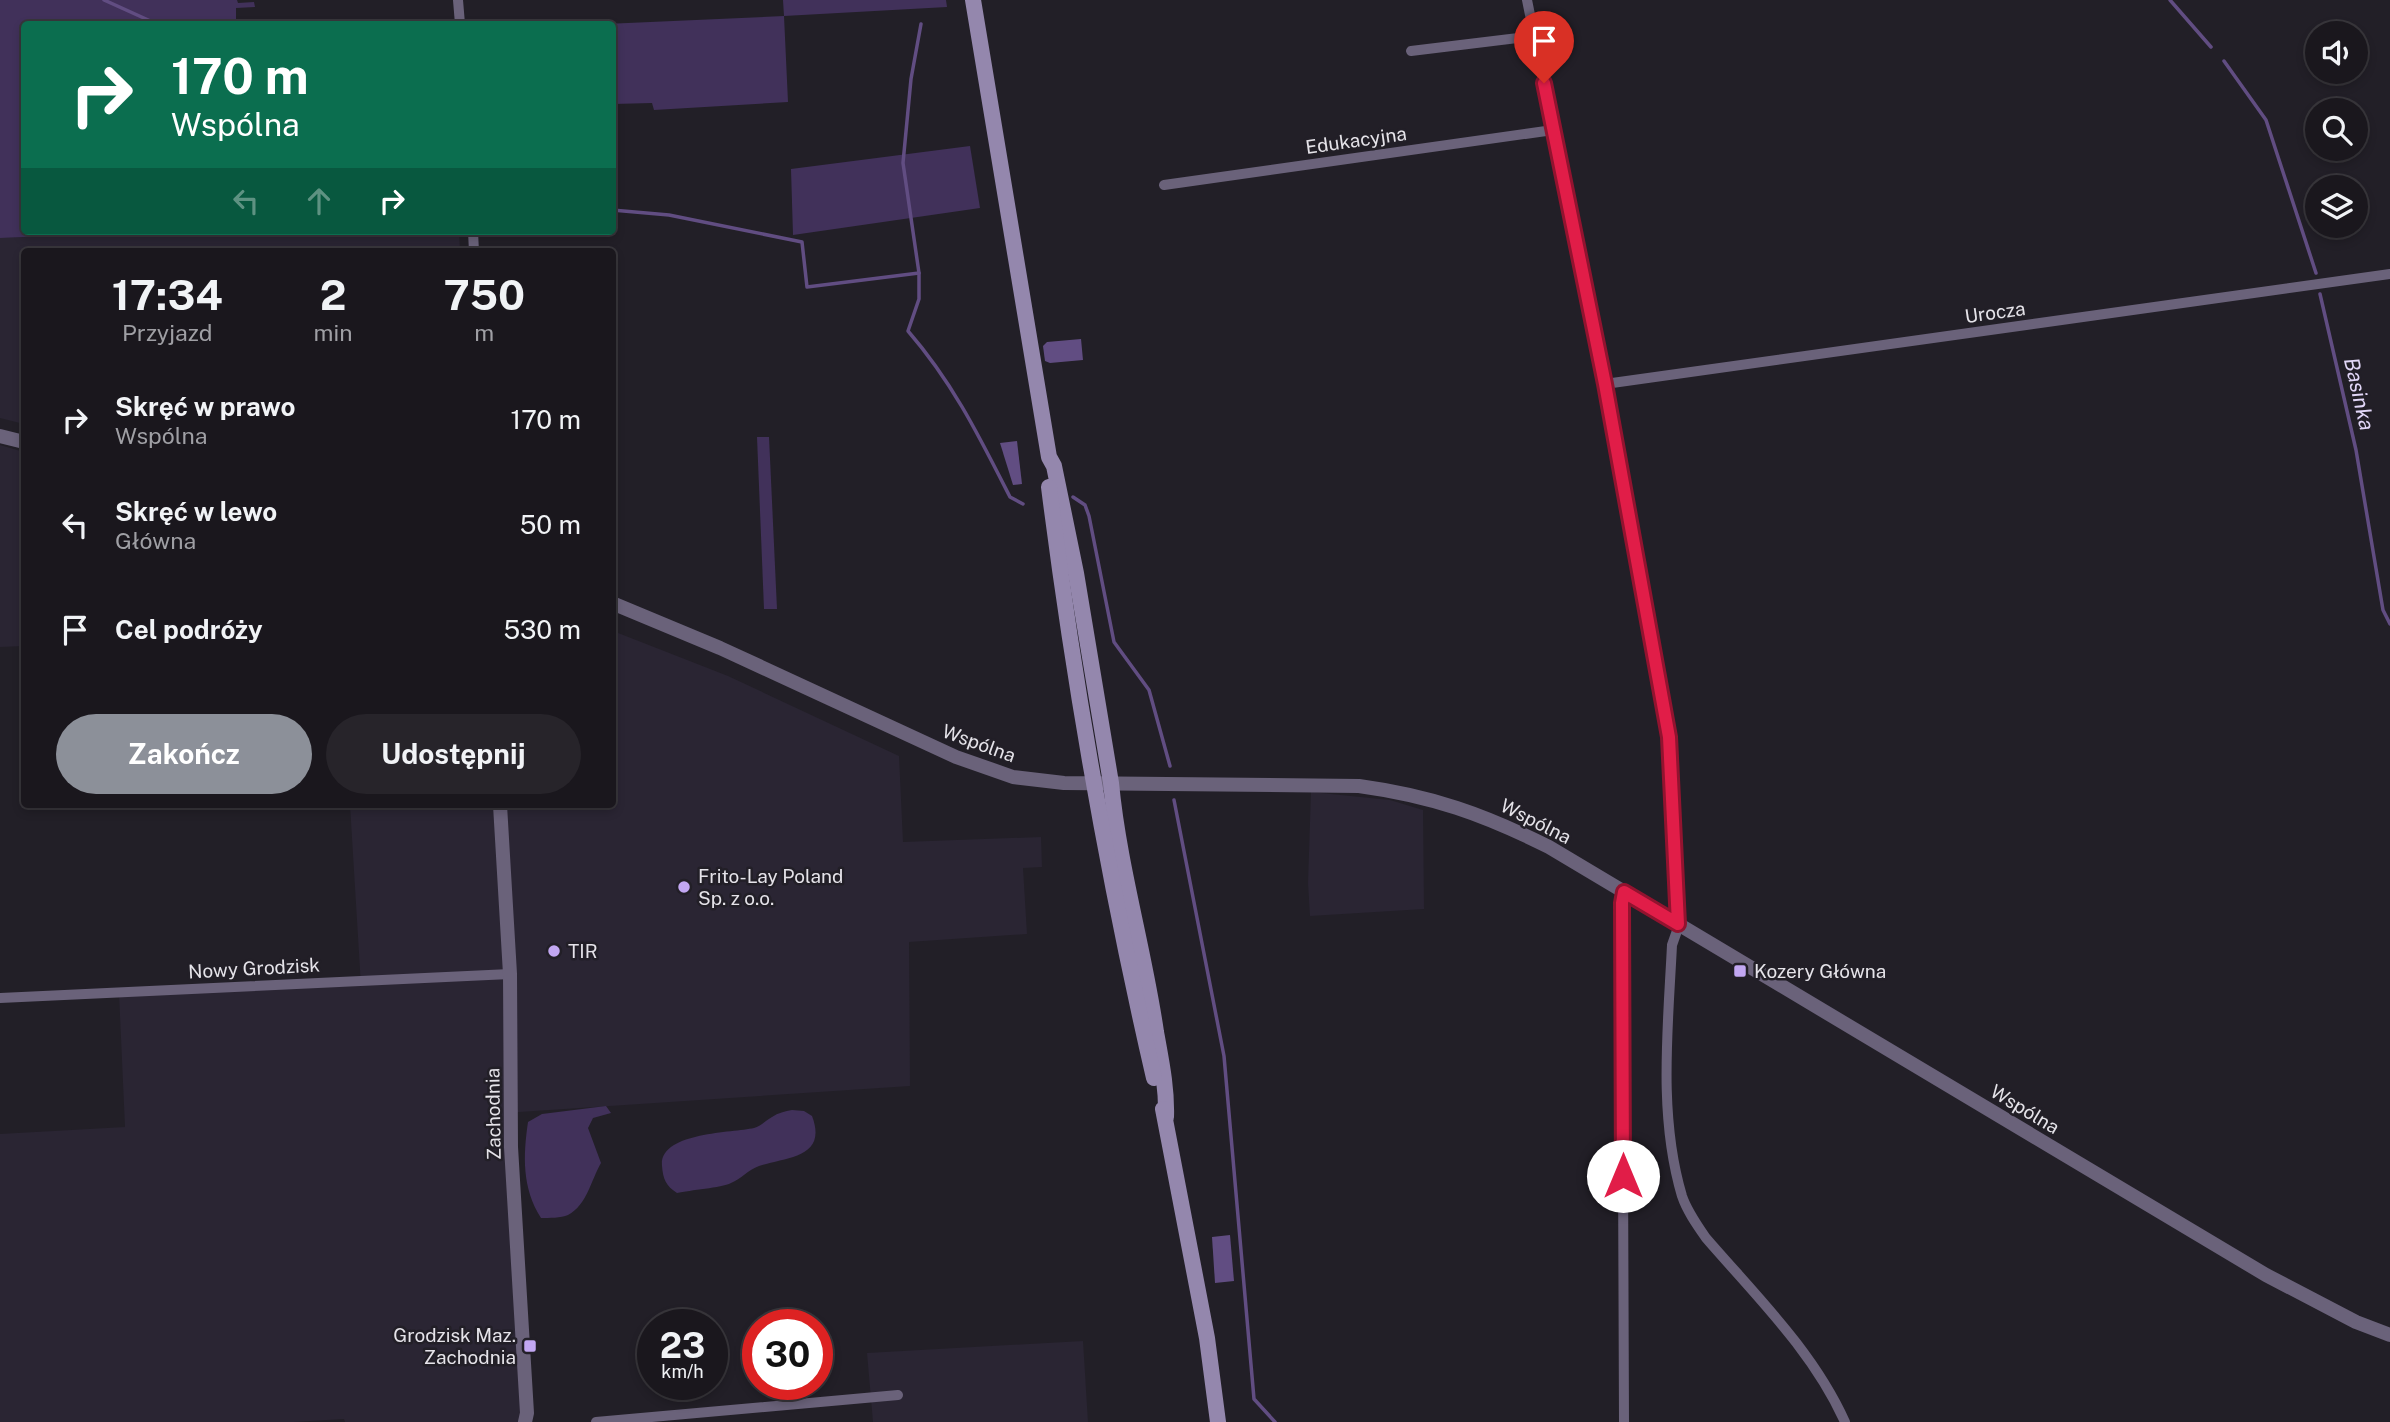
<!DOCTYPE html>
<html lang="pl">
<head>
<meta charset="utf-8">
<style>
	:root { --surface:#1a171d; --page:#27242a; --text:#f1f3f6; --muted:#9f9fa4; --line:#38363b; --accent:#8c9099 }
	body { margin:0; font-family:"Public Sans",sans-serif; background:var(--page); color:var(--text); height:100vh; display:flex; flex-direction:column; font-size:26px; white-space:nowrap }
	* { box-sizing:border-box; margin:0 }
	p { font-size:23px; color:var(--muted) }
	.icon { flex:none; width:38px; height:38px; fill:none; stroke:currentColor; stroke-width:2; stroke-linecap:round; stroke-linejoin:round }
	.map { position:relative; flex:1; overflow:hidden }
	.panel { position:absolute; left:21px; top:248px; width:595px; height:560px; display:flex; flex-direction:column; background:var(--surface); border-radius:7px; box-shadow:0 4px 10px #0003,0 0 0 2px var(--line) }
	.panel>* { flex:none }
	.top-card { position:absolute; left:21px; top:21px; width:595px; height:214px; border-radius:7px; box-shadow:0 4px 10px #0003,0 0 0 2px var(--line); background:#0b6e4f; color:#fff; overflow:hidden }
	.controls { position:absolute; left:2305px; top:21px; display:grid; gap:14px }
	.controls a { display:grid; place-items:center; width:63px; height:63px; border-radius:50%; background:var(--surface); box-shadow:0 4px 10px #0003,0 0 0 2px var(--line); font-size:35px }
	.speed { position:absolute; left:637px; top:1309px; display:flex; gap:14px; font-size:35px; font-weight:700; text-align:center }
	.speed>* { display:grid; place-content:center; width:91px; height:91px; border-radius:50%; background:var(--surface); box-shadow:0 4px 10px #0003,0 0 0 2px var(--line); line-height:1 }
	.speed small { font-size:18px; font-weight:400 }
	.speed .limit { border:10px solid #d22; background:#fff; color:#111 }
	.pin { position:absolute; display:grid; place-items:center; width:60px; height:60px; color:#fff; margin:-72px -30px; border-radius:50% 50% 50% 0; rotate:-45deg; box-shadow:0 0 7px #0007 }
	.pin .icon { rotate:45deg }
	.me { position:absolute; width:77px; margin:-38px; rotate:0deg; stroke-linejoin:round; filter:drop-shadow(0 0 5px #0008) }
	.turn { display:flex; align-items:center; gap:24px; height:147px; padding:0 35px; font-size:32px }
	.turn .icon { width:91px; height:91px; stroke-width:2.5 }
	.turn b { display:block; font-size:49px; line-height:60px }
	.lanes { display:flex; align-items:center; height:66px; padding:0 35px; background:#0003; justify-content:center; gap:35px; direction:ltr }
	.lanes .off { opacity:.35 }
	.eta { display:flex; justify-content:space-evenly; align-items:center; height:119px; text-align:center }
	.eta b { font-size:42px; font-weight:700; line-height:49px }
	.button { display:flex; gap:14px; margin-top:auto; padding:14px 35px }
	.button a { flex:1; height:80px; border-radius:42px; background:var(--accent); color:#fff; font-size:28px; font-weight:700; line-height:80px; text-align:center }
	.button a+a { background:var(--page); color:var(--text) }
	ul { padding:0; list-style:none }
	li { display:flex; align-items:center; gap:21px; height:105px; padding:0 35px }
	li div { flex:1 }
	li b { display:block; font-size:26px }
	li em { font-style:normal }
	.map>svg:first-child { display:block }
	.built { fill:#2a2533 }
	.green { fill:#41315a }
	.water { fill:#614d82 }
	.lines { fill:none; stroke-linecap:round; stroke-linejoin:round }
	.stream { stroke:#614d82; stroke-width:3.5 }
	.minor { stroke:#6a627a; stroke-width:10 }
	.tertiary { stroke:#6a627a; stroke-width:14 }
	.secondary { stroke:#9487ad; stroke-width:16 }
	.route-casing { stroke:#92132f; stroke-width:18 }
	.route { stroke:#e11d48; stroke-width:12 }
	.poi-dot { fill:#c2a7f2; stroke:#221f27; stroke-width:2.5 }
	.labels { text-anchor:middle; stroke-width:5; stroke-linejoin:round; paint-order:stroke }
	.street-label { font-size:19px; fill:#e5e3e9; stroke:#221f27 }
	.poi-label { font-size:19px; fill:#e5e3e9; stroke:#221f27; text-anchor:start }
	.water-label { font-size:21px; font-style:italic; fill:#e2d7f8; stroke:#221f27 }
</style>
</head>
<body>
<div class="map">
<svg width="2390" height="1422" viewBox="0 0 2390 1422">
	<rect width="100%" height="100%" fill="#221f27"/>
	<!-- built -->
	<g class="built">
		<polygon points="172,231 459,231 460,252 24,252 24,424 0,418 0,238"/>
		<polygon points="0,445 24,452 24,646 0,647"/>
		<polygon points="613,631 728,676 899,756 903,842 1041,837 1042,867 1023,868 1027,934 909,942 910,1086 504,1113 524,1422 345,1422 344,1419 294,1422 0,1422 0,1134 125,1127 119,993 361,986 350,805 612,805"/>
		<polygon points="1311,792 1390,800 1423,810 1424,909 1310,916 1308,883"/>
		<polygon points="1083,1341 1088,1422 873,1422 867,1353"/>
	</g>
	<!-- green -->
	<g class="green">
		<polygon points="0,0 237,0 238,3 254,2 255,7 236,8 236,24 24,24 24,231 172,231 0,238"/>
		<polygon points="783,0 946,0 947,7 784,16 788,102 654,110 652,103 613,104 612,24 605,24 784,16"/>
		<polygon points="970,146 980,208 793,235 791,169"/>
		<polygon points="757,437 769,437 777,609 764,609"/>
		<path d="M606 1106 611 1113 593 1118 588 1128 601 1163C591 1180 587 1205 568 1215 561 1218 549 1218 541 1218 522 1188 523 1156 528 1122L542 1114Z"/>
		<path d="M792 1110 804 1111 812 1116C828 1158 786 1157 759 1166 748 1170 741 1179 731 1183 721 1188 690 1190 677 1193 666 1186 663 1179 662 1166 659 1132 732 1133 754 1128 761 1126 765 1121 772 1117 778 1113 785 1111 792 1110Z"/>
	</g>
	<!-- water -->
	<g class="water">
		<polygon points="1081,339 1083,360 1050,363 1045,361 1043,346 1047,342"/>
		<polygon points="1017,441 1022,484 1013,485 1000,443"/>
		<polygon points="1230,1235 1234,1281 1215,1283 1212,1237"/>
	</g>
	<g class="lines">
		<!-- stream -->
		<g class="stream">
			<polyline points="104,0 157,24"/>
			<polyline points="2170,0 2211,47"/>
			<polyline points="2224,61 2266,120 2316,273"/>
			<path d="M612 210 669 215 802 242 807 287 919 273V299L908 331C953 383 979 436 1010 497L1023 504"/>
			<polyline points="919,273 903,163 911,79 921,24"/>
			<polyline points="2320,294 2356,450 2383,610 2390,624"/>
			<polyline points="1073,497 1085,505 1089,516 1114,642 1149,690 1170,766"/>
			<polyline points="1174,800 1224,1056 1254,1399 1275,1422"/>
		</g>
		<!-- minor -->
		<g class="minor">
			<polyline points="458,0 460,24"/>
			<path d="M1527 0 1605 384 1669 737 1678 928 1672 945C1668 1027 1658 1116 1682 1196 1687 1211 1697 1225 1706 1238 1756 1296 1813 1351 1845 1422"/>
			<polyline points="1411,51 1534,36"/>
			<polyline points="1164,185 1553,130"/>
			<polyline points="473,231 474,252"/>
			<polyline points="1605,384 2390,274"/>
			<polyline points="0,998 510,974"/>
			<polyline points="596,1422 898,1395"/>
			<polyline points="1624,1422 1622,903 1624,892"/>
		</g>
		<!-- tertiary -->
		<g class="tertiary">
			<polyline points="0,436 24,442"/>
			<path d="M612 603 720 648 956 757 1013 777 1064 783 1359 786C1432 796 1483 814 1549 847L2266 1275 2356 1322 2390 1335"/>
			<polyline points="500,805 510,974 511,1147 527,1413 525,1422"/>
		</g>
		<!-- secondary -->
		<g class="secondary">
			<path d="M973 0 1049 457 1054 466 1076 573 1111 783C1119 867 1144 949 1156 1032 1161 1060 1167 1088 1166 1117"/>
			<path d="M1049 487C1074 685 1109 883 1154 1078"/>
			<polyline points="1163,1109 1207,1338 1218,1422"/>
		</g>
	</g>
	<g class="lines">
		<!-- route casing -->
		<g class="route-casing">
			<polyline id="route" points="1544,83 1605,384 1669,737 1678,924 1624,892 1622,903 1623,1176"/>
		</g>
		<!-- route -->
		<use href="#route" class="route"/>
	</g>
	<!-- markers -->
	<g class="poi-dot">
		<circle cx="684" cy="887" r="7"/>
		<circle cx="554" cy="951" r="7"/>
		<rect x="1733" y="964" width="14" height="14" rx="3.5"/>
		<rect x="523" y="1339" width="14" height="14" rx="3.5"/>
	</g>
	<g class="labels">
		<!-- street labels -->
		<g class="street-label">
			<text transform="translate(1356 140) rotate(-8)" y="7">Edukacyjna</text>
			<text transform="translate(1995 312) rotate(-8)" y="7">Urocza</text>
			<text transform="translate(979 743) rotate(20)" y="7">Wspólna</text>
			<text transform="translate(1536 821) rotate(27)" y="7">Wspólna</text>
			<text transform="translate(254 968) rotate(-3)" y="7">Nowy Grodzisk</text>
			<text transform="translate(2025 1109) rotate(31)" y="7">Wspólna</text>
			<text transform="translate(493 1114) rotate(-91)" y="7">Zachodnia</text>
		</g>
		<!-- poi labels -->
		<g class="poi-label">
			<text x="698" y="883">Frito-Lay Poland<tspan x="698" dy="22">Sp. z o.o.</tspan></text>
			<text x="568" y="958">TIR</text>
			<text x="1754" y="978">Kozery Główna</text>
			<text x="516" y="1342" text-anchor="end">Grodzisk Maz.<tspan x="516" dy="22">Zachodnia</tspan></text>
		</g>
		<!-- water labels -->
		<g class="water-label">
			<text transform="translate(2359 394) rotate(77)" y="7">Basinka</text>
		</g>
	</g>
</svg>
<div class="controls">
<a><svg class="icon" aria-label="sound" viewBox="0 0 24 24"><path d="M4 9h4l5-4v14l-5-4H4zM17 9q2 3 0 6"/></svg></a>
<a><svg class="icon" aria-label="search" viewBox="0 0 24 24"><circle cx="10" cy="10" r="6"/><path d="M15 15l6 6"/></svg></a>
<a><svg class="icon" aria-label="layers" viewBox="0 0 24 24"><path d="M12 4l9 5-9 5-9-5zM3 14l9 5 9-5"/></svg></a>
</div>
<div class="speed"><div>23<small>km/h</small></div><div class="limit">30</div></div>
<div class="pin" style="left:1544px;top:83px;background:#d93025"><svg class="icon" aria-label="arrive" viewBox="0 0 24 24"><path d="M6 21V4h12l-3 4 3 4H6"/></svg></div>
<svg class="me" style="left:1623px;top:1176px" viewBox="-20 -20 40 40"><circle r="19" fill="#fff"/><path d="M0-13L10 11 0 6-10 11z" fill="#e11d48"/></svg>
<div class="top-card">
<div class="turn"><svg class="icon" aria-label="right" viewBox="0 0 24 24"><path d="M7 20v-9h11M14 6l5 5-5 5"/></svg><div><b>170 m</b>Wspólna</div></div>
<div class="lanes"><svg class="icon off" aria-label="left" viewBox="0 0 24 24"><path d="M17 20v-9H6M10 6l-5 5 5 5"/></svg><svg class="icon off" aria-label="ahead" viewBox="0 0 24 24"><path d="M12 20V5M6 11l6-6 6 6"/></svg><svg class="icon" aria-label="right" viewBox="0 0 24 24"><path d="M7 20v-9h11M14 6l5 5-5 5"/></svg></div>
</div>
<section class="panel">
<div class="eta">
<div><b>17:34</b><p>Przyjazd</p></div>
<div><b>2</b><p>min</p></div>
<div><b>750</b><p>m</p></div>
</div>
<ul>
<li><svg class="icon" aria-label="right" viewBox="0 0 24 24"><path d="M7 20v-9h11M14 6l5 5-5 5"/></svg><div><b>Skręć w prawo</b><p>Wspólna</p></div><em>170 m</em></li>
<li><svg class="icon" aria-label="left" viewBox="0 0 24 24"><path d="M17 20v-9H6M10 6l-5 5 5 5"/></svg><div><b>Skręć w lewo</b><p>Główna</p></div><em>50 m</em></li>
<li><svg class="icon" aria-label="arrive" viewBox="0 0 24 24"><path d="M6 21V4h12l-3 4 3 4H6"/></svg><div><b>Cel podróży</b></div><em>530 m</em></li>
</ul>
<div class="button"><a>Zakończ</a><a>Udostępnij</a></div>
</section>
</div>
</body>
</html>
